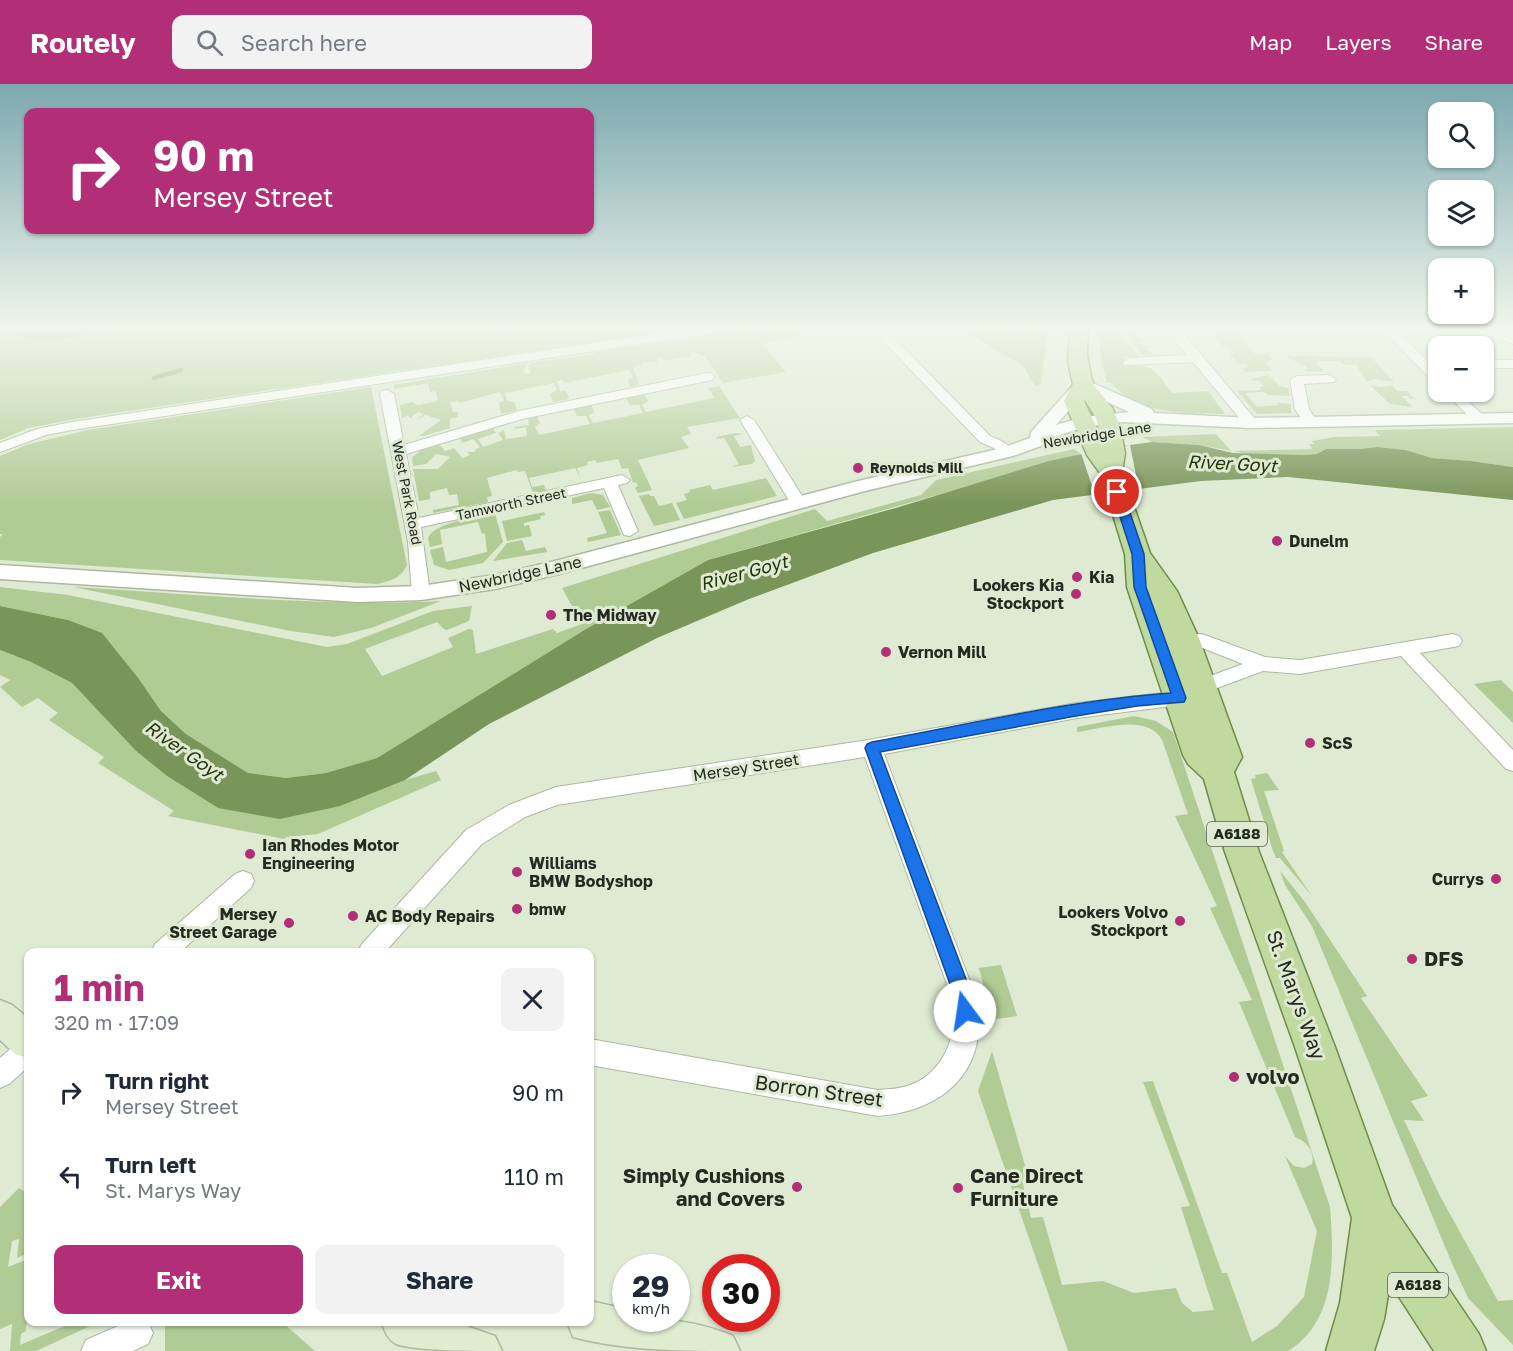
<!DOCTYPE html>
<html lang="en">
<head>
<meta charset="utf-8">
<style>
	:root { --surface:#fff; --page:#f2f2f3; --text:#1f2937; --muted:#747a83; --accent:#b22f78 }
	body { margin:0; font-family:"Golos Text",sans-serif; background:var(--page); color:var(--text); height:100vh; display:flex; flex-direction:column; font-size:22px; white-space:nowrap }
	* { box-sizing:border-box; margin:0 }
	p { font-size:20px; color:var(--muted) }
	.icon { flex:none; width:33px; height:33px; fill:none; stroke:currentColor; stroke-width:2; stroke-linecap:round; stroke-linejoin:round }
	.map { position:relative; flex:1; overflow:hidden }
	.panel { position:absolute; left:24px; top:864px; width:570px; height:378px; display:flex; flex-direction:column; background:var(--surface); border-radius:12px; box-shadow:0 2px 4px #0004 }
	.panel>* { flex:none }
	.top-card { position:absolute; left:24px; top:24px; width:570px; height:126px; border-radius:12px; box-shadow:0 2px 4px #0004; background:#b22f78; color:#fff; overflow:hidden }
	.fabs { position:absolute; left:1428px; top:18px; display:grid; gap:12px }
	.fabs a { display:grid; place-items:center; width:66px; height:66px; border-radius:12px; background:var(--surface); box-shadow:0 2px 4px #0004; font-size:30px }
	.speed { position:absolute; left:612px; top:1170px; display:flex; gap:12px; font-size:30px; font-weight:700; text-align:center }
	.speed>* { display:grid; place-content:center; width:78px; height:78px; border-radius:50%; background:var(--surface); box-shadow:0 2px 4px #0004; line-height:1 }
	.speed small { font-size:15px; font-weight:400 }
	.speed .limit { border:9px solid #d22; background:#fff; color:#111 }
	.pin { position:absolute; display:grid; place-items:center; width:51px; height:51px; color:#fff; margin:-26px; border:3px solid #fff; border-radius:50%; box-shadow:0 2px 6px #0007 }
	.me { position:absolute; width:66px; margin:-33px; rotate:346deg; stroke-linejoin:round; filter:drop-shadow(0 0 4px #0008) }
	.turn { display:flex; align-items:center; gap:21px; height:126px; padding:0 30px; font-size:27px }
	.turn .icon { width:78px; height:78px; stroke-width:2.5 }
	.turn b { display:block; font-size:42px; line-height:51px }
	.round { display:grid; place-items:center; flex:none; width:63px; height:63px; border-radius:12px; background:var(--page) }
	.overview { display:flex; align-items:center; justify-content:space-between; height:102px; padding:0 30px }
	h1 { font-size:36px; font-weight:700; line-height:45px; color:var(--accent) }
	.cta { display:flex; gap:12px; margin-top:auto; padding:12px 30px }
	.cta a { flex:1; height:69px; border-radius:12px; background:var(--accent); color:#fff; font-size:24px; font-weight:700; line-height:69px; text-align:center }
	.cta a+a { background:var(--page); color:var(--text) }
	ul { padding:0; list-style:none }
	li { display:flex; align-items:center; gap:18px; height:84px; padding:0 30px }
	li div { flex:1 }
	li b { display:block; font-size:22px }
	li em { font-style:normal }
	header { display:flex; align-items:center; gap:36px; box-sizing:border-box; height:84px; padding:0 30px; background:var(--accent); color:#fff }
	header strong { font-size:28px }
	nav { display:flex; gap:33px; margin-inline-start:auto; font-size:21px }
	.search { width:420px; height:54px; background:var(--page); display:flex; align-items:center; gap:15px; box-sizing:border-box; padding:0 21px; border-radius:12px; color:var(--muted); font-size:22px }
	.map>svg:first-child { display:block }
	.green { fill:#b1cb95 }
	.water { fill:#7a9559 }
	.pier { fill:#deead2 }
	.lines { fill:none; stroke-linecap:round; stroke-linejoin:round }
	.stream { stroke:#7a9559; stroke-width:4.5 }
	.minor-casing { stroke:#adb8a1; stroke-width:2 }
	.tertiary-casing { stroke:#adb8a1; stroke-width:3 }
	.secondary-casing { stroke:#adb8a1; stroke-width:3 }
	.primary-casing { stroke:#6e8c49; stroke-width:3 }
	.minor { fill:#fff; fill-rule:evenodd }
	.tertiary { fill:#fff; fill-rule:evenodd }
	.secondary { fill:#e0eccf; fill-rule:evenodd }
	.primary { fill:#c0d99e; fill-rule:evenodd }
	.route { fill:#1a73e8; stroke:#114b97; stroke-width:1.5 }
	.poi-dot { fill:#b22f78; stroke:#deead2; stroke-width:2 }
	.labels { text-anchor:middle; stroke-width:6; stroke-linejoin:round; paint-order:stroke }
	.far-street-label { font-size:14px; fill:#252a21; stroke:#deead2 }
	.far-poi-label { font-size:14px; font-weight:bold; fill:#252a21; stroke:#deead2; text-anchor:start }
	.shield { fill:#deead2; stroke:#5c6456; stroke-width:1.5 }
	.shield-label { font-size:15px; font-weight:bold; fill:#252a21 }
	.poi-label { font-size:16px; font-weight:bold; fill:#252a21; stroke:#deead2; text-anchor:start }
	.street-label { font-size:16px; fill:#252a21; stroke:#deead2 }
	.water-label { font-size:18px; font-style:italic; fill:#243507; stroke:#deead2 }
	.near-poi-label { font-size:20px; font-weight:bold; fill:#252a21; stroke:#deead2; text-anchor:start }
	.near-street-label { font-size:20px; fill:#252a21; stroke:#deead2 }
</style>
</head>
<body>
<header>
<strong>Routely</strong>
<div class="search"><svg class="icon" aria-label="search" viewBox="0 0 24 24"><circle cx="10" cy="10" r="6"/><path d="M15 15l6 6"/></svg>Search here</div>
<nav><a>Map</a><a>Layers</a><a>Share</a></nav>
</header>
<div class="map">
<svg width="1513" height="1267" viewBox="0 0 1513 1267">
	<rect width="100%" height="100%" fill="#deead2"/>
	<!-- green -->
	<g class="green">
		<path d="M0 243C5 245 10 249 16 251 51 260 89 252 122 243H698L81 334 28 344 0 356Z"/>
		<path d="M744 243H832L762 260 786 288 723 299C714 286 706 266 690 269L691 272 664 277 662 274 657 275 658 278H642L643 281 633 282 639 301 630 303 628 295 633 293 629 286 564 299 563 296 557 297 560 307 566 306 569 315 553 318 550 310 557 306 554 299 505 309 507 317 514 318 517 326 501 330 499 319 504 317 500 308 459 319V317L450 318 453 328H458V333L450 335V344L423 352H419L441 336 426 331 416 336 424 330 418 328 410 334 408 331 402 334 400 321 412 318 418 321 438 317 436 307 430 308 428 299 394 305 393 301 528 279 523 289 529 290 531 286 528 285 530 279 594 270V268L677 257Z"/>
		<polygon points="958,243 1048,243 1041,301 1035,302 1023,282"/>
		<path d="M1099 243H1116L1138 272 1123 273 1131 282C1155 279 1158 291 1172 309L1208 307 1225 330C1185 329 1141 332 1111 299H1107L1101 276Z"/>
		<polygon points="1121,243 1130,243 1134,247 1139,247 1142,250 1136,251 1139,254 1146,255 1147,257 1142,258 1145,261 1152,263 1147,265 1151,269 1158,270 1142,271"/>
		<polygon points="1233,244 1255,270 1268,271 1272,276 1268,276 1269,278 1266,279 1273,287 1245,288 1242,284 1248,283 1245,280 1239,280 1229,270 1233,269 1229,264 1224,264 1213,252 1217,251 1210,247 1215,247 1213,245"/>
		<path d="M1285 272 1371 273 1394 298 1374 295 1367 298 1356 281H1344L1340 277H1318L1316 278 1324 287 1306 288 1304 285H1309C1303 278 1292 278 1285 272Z"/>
		<polygon points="1269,291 1280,302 1288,304 1290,312 1269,311 1264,308 1245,309 1257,323 1279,321 1277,319 1291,320 1291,329 1257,330 1237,307 1261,306 1259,303 1264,302 1259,297 1254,297 1251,295"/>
		<polygon points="1370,301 1381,303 1392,301 1397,307 1407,307 1414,315 1411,315 1407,312 1402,312 1412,323 1390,320"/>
		<polygon points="719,302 740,334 687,343 691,350 681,353 689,364 638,376 652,406 638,409 635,404 638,402 636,398 633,399 628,384 622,385 618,375 597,379 595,376 587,378 588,381 577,384 580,393 575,384 529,394 532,403 544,401 546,407 533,409 525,387 518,388 517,386 487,394 492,412 487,413 488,418 433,429 433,426 459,421 457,410 449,411 447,404 430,408 430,415 419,417 413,385 438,385 450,373 436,370 426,380 413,382 412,373 423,365 439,360 445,367 454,364 462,374 470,371 467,368 475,368 475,366 480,363 473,355 463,359 459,353 492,343 496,349 478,355 483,363 503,356 498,349 504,346 506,355 527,352 526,343 515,345 515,343 529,341 528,334 537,332 540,339 535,343 539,351 590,340 586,332 577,332 574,325 591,321 594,328 589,332 593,339 643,329 639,321 630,321 626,314 644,310 648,317 642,321 646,328 714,314 709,304"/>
		<path d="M371 303 407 481C400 495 392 496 378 500L0 476V453L3 450H0V372L29 360 88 346Z"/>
		<polygon points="1513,343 1513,383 1471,377 1432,374 1406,366 1378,363 1359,365 1326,365 1317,370 1303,371 1249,370 1199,361 1152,358 1142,353 1216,350 1231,367 1312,365 1309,360 1314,360 1312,357 1334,353 1380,352 1375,346"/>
		<polygon points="735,349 744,350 734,352 740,363 751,361 755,377 752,380 731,383 739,380 724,354 716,355 717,353"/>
		<polygon points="1074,365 1081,370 708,476 586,545 377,674 326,689 286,694 248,689 186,650 161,627 139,595 68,536 0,522 0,503 68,511 327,563 347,560 433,527 472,522 469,537 447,546 444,545 437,538 365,565 382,592 453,563 448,554 469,545 473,546 476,570 553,545 557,549 582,540 562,504 815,425 827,437 921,411 936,396"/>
		<polygon points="766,394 777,412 684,435 676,419 687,416 684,410 690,408 689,406 710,401 713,406"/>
		<polygon points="591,409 603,411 610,423 597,426 592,416 572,420 572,414"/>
		<polygon points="649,410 650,412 654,412 659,422 672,419 680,436 654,442 639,412"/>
		<polygon points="610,426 621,451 588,458 587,454 607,449 598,428"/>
		<polygon points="544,428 545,431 540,432 541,435 524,439 524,442 529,441 532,452 507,457 502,437"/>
		<path d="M495 430 503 458 483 479 449 486 434 481 430 466 443 463 446 478 487 468 485 449 482 450 478 438 440 446 442 460 430 463 428 454C436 437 477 434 495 430Z"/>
		<polygon points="522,456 526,467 545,463 547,468 493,477 507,459"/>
		<path d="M73 503C196 510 319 523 441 517L371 544 334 553 291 547Z"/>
		<polygon points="0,566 31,578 72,599 136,667 167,692 218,724 405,696 436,687 441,696 318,750 287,753 284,755 168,732 174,727 98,679 104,673 49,636 58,629 38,614 22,623 0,603 10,596 0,591"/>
		<polygon points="1501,596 1513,608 1513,639 1474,600"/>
		<path d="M1134 632 1156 637 1173 648 1330 1123C1334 1173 1337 1237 1288 1267H1068L978 1007 992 967 1029 1095 1022 1096 1031 1134 1043 1133 1062 1201 1103 1197 1134 1209 1176 1204 1182 1219 1193 1228 1214 1226 1181 1123 1190 1122 1143 998 1153 997 1222 1189H1227L1252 1258 1277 1242 1304 1213 1317 1147 1285 1072 1294 1082 1304 1084 1312 1080C1315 1067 1307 1058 1295 1053L1239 918 1252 916 1210 824 1217 822 1175 732 1188 730 1162 656C1147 629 1102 645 1077 648V643Z"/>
		<polygon points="1267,689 1279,706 1264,707 1284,767 1282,768 1312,812 1280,774 1276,774 1273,767 1251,695 1256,694 1255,691"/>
		<polygon points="1280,787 1305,818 1367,912 1361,914 1428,1012 1411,1017 1424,1037 1404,1036 1440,1112 1498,1217 1513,1216 1513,1261 1468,1214 1451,1177 1312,842 1285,801"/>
		<polygon points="1001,881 1017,932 997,935 991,931 979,884"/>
		<polygon points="19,1104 27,1109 28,1108 28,1169 17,1174 19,1155 12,1157 8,1183 28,1175 28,1202 25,1224 28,1223 26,1247 21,1250 20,1261 74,1238 99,1238 36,1267 10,1267 12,1240 0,1245 0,1123"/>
		<polygon points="165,1238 282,1238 315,1267 165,1267"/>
	</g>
	<!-- water -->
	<g class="water">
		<path d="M3 243H122C95 251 25 266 3 243Z"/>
		<polygon points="1152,358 1199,361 1233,369 1303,371 1317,370 1326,365 1359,365 1378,363 1406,366 1432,374 1471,377 1513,383 1513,416 1288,393 1201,397 1053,416 873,469 749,515 657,554 489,640 405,696 340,722 280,735 218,724 167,692 136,667 72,599 31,578 0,566 0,522 68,536 102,549 139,595 161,627 186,650 248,689 286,694 326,689 377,674 586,545 708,476 899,423 1049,377 1115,363"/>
	</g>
	<!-- pier -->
	<polygon class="pier" points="1130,361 1139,406 1095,411 1081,369"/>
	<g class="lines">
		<!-- stream -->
		<polyline class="stream" points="154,294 181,286"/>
		<!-- minor casing -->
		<g class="minor-casing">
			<g id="minor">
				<polygon points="700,243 732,243 726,247 72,346 46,351 0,368 0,359 37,345 72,338"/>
				<polygon points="1165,243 1178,243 1256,336 1258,339 1256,342 1246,342 1193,278 1124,281 1123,278 1129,274 1187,271"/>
				<polygon points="1240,243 1492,243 1513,251 1513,260 1488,250 1400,250 1438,287 1438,298 1433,297 1386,250 1236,250 1236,244"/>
				<path d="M888 251 892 252 990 352C1000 356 1008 359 1014 368L1012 371H1002L994 364 980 358 884 258 882 255 884 252Z"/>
				<rect x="1484" y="276" width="29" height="8"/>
				<polygon points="707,289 712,290 714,293 712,296 522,335 406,370 419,434 622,391 630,396 627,399 618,401 638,447 630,452 624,451 604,404 421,443 430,509 427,513 415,513 412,509 408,458 380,310 382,307 387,306 394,310 404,361 519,327"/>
				<polygon points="1329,291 1336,295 1334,298 1304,300 1309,325 1317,338 1315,341 1305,341 1295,325 1290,296 1297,292"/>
				<polygon points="1445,308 1458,308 1484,332 1486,335 1484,338 1474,338"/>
				<polygon points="747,332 754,336 806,418 803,421 798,423 790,418 740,336"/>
				<polygon points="1174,550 1202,550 1265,573 1300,576 1453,550 1459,552 1462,557 1459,562 1420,569 1513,666 1513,687 1506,685 1401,572 1300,590 1263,587 1201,610 1194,608 1192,603 1194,598 1243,580 1200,563 1168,561 1165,556 1168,551"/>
				<path d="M1180 607 1187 609 1190 614 1187 619 1180 621 1077 634 884 670 972 903C975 915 979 927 979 939 978 999 932 1028 878 1032L590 981V955L878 1006C889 1005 900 1005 910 1001 935 993 952 965 953 940 954 928 950 915 948 903L865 673 557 721 525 733 482 760 385 868H358L362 860 466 746 509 721 556 703 862 657 1077 619Z"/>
				<polygon points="243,787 251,790 254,797 251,804 180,868 151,868 155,860 235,790"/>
				<polygon points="28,953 28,983 9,1000 0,1004 0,974 19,957"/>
				<polygon points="127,1238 148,1238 153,1249 148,1260 133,1267 81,1267 86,1256"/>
			</g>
		</g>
		<!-- tertiary casing -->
		<g class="tertiary-casing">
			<path id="tertiary" d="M1083 295 1152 325 1154 329 1251 334 1513 329V339L1251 344 1123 338 1085 343 1057 352 1046 360 1013 372 865 407 559 490 495 505 421 516 358 518 0 495V481L358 504 421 502 495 491 559 476 854 398 1002 364 1030 354 1031 348 1077 297ZM1085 308 1129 328 1083 333 1056 341Z"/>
		</g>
		<!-- secondary casing -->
		<g class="secondary-casing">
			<g id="secondary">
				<polygon points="0,916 12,921 28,934 28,974 15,970 0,956"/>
				<path d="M590 1217 626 1225V1234C663 1234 698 1237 733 1252L740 1267C684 1267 625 1267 573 1253L567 1238H590Z"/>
				<path d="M381 1238H455L495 1252 502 1267C477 1267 415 1267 396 1260 387 1255 385 1247 381 1238Z"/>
			</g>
		</g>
		<!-- primary casing -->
		<g class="primary-casing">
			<path id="primary" d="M1070 243H1088L1087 271 1091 292 1094 301 1113 325 1120 343 1125 369 1122 388 1150 469 1177 507 1200 557 1242 673 1234 688 1259 768 1335 963 1392 1121 1479 1250 1486 1267H1434L1390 1199 1384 1235 1374 1267H1326L1340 1219 1352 1134 1295 963 1225 768 1204 695 1188 680 1183 671 1127 503 1125 470 1100 389 1087 371 1064 317 1073 300 1068 278ZM1085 316 1096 334 1102 355 1084 317Z"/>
		</g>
		<!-- minor -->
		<use href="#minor" class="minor"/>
		<!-- tertiary -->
		<use href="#tertiary" class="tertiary"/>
		<!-- secondary -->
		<use href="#secondary" class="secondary"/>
		<!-- primary -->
		<use href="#primary" class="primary"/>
	</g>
	<!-- sky -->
	<linearGradient id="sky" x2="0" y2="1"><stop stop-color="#7ca8af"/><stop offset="0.58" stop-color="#f0f6eb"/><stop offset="1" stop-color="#f0f6eb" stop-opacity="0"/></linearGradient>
	<rect width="1513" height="421" fill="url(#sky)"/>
	<!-- route -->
	<path class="route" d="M1117 405 1123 408 1144 470 1146 503 1151 517 1186 614 1184 618 1137 622 1076 632 880 668 969 903 974 927 971 933 965 935 959 933 951 903 865 664 867 660 872 658C971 640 1071 616 1171 609L1139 517 1134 503 1132 470 1112 408Z"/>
	<!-- markers -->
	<g class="poi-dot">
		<circle cx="858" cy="384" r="6"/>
		<circle cx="1277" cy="457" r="6"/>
		<circle cx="1077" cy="493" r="6"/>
		<circle cx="1076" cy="510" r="6"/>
		<circle cx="551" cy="531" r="6"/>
		<circle cx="886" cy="568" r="6"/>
		<circle cx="1310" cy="659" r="6"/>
		<circle cx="250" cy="770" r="6"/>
		<circle cx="517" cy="788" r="6"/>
		<circle cx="1496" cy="795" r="6"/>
		<circle cx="517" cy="825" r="6"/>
		<circle cx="353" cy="832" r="6"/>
		<circle cx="1180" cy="837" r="6"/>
		<circle cx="289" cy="839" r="6"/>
		<circle cx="1412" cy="875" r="6"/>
		<circle cx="1234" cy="993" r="6"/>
		<circle cx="797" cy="1103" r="6"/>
		<circle cx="958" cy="1104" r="6"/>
	</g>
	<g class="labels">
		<!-- far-street labels -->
		<g class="far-street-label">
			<text transform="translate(1097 351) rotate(-9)" y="5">Newbridge Lane</text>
			<text transform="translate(407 409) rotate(79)" y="5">West Park Road</text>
			<text transform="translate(511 420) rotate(-12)" y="5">Tamworth Street</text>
		</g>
		<!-- far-poi labels -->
		<g class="far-poi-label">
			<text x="870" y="389">Reynolds Mill</text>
		</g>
		<!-- shield labels -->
		<g class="shield">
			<rect x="1207" y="738" width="60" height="24" rx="4.5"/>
			<rect x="1388" y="1189" width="60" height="24" rx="4.5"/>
		</g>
		<g class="shield-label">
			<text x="1237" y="755">A6188</text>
			<text x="1418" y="1206">A6188</text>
		</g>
		<!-- poi labels -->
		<g class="poi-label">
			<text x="1289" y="463">Dunelm</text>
			<text x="1089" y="499">Kia</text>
			<text x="1064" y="507" text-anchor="end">Lookers Kia<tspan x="1064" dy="18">Stockport</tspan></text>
			<text x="563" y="537">The Midway</text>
			<text x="898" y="574">Vernon Mill</text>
			<text x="1322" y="665">ScS</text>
			<text x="262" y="767">Ian Rhodes Motor<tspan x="262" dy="18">Engineering</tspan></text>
			<text x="529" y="785">Williams<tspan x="529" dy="18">BMW Bodyshop</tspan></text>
			<text x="1484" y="801" text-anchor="end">Currys</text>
			<text x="529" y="831">bmw</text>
			<text x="1168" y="834" text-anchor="end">Lookers Volvo<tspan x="1168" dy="18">Stockport</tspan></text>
			<text x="277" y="836" text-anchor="end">Mersey<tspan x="277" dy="18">Street Garage</tspan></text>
			<text x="365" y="838">AC Body Repairs</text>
		</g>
		<!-- street labels -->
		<g class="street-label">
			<text transform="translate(520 490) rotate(-12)" y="6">Newbridge Lane</text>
			<text transform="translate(746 683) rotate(-9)" y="6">Mersey Street</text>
		</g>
		<!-- water labels -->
		<g class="water-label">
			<text transform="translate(1232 380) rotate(3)" y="6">River Goyt</text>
			<text transform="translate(744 489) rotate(-15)" y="6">River Goyt</text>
			<text transform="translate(184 667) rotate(35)" y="6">River Goyt</text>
		</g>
		<!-- near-poi labels -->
		<g class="near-poi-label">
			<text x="1424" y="882">DFS</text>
			<text x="1246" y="1000">volvo</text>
			<text x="785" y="1099" text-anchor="end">Simply Cushions<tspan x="785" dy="23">and Covers</tspan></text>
			<text x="970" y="1099">Cane Direct<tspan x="970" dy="23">Furniture</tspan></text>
		</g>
		<!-- near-street labels -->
		<g class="near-street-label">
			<text transform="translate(1296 911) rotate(70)" y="7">St. Marys Way</text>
			<text transform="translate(819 1007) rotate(8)" y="7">Borron Street</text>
		</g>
	</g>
</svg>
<div class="fabs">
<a><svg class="icon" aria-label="search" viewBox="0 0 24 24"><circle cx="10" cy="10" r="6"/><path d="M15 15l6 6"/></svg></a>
<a><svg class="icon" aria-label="layers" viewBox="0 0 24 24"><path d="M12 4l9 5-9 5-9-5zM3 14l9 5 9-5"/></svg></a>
<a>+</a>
<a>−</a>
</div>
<div class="speed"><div>29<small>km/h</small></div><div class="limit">30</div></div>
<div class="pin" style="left:1117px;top:408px;background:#d93025"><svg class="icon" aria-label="arrive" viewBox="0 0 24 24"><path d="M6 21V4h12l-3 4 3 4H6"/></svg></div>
<svg class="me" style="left:965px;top:927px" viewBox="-20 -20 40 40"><circle r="19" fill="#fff"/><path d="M0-13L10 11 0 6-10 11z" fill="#1a73e8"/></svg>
<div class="top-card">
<div class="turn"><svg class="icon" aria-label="right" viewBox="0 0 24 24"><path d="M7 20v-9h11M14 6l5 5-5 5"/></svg><div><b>90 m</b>Mersey Street</div></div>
</div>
<section class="panel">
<div class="overview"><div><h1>1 min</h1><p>320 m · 17:09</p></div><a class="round"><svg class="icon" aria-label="close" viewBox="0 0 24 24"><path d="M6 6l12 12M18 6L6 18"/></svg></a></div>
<ul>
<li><svg class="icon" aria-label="right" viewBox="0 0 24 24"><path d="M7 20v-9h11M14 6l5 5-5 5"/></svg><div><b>Turn right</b><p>Mersey Street</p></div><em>90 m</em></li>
<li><svg class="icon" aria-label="left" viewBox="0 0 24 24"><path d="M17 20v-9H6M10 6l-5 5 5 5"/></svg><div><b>Turn left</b><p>St. Marys Way</p></div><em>110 m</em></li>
</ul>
<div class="cta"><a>Exit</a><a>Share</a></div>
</section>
</div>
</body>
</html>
